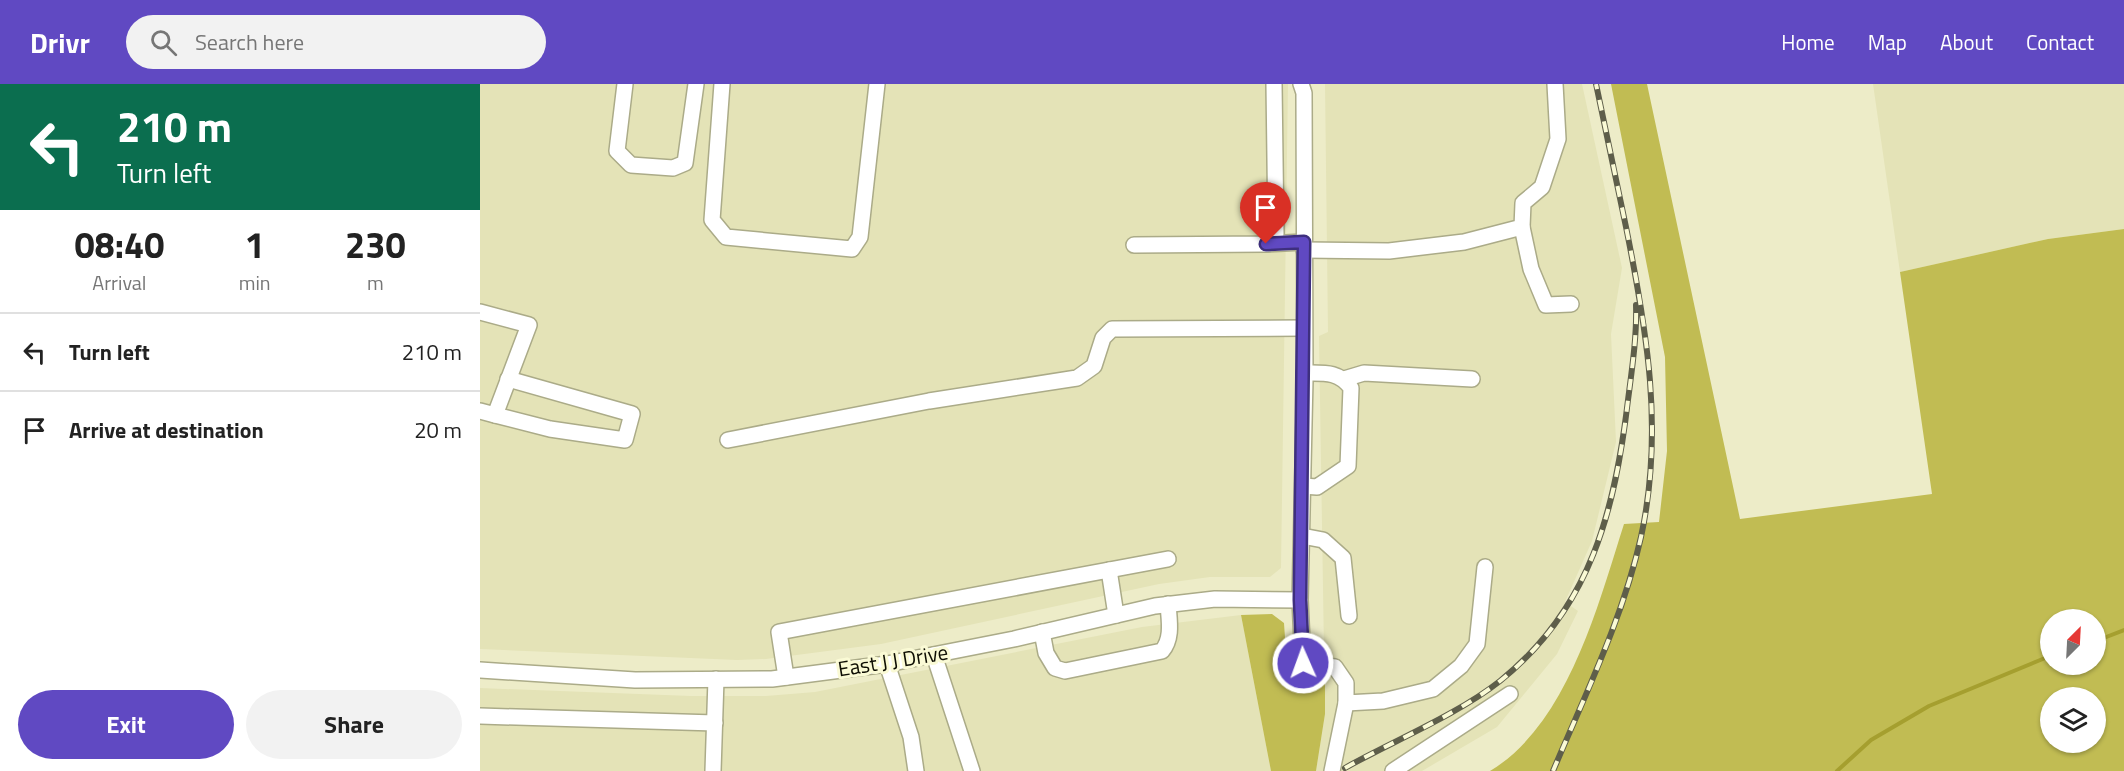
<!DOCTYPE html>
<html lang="en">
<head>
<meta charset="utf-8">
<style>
	:root { --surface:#fff; --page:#f2f2f2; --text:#222; --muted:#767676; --line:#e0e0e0; --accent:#6049c2 }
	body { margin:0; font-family:"Titillium Web",sans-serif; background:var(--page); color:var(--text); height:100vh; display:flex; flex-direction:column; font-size:22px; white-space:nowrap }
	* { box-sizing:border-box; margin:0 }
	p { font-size:20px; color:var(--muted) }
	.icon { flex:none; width:33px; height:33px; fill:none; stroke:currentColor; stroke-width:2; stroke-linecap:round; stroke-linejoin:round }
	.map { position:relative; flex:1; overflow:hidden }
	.side { display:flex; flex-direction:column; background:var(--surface); width:480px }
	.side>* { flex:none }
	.top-card { background:#0b6e4f; color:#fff; overflow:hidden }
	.needle { width:39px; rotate:24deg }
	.fabs { position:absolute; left:1560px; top:525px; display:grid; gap:12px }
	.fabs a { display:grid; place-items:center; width:66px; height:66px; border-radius:50%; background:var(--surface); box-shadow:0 2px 4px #0004; font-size:30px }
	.pin { position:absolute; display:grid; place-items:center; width:51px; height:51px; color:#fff; margin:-62px -26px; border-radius:50% 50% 50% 0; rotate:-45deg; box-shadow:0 0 6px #0007 }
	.pin .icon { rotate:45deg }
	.me { position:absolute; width:66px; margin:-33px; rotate:358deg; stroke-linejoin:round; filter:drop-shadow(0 0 4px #0008) }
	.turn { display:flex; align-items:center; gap:21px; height:126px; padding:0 18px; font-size:27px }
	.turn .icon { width:78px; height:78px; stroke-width:2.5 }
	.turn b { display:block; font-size:42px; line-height:51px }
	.eta { display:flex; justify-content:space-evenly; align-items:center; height:102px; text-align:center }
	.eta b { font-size:36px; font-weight:700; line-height:42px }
	.cta { display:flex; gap:12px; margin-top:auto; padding:12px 18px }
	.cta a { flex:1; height:69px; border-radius:36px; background:var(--accent); color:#fff; font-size:24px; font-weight:700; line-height:69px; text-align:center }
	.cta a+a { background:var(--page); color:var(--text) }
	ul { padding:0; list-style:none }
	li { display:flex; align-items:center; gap:18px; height:78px; padding:0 18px; border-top:2px solid var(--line) }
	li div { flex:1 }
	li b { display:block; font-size:22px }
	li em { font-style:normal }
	header { display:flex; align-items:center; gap:36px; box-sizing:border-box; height:84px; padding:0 30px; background:var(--accent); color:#fff }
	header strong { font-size:28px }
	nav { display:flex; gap:33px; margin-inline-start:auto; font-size:21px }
	.search { width:420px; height:54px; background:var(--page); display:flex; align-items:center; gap:15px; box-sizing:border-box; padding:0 21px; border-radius:33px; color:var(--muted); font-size:22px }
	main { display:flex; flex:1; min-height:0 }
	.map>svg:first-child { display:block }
	.built { fill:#e4e3b7 }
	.green { fill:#c1bc53; fill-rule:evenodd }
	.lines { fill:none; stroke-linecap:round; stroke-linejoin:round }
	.stream { stroke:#a59f2f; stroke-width:4 }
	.minor-casing { stroke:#abab88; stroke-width:18 }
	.minor { stroke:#fff; stroke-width:15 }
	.rail-casing { stroke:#5e5e4a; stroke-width:6 }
	.rail { stroke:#fafad5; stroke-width:4; stroke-dasharray:11; stroke-linecap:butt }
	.route-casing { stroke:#3e2f7e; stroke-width:15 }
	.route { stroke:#6049c2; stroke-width:10 }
	.labels { text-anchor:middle; stroke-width:6; stroke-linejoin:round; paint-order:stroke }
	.street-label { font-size:21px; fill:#0e0e03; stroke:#fafad5 }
</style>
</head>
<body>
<header>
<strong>Drivr</strong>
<div class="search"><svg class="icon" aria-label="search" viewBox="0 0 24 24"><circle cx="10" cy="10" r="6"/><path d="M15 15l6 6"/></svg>Search here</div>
<nav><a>Home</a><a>Map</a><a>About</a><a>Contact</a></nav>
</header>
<main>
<section class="side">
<div class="top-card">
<div class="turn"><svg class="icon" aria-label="left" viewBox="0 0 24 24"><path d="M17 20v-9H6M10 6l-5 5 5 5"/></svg><div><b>210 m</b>Turn left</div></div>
</div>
<div class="eta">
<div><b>08:40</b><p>Arrival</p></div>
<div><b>1</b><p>min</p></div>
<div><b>230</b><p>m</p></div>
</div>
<ul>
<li><svg class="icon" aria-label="left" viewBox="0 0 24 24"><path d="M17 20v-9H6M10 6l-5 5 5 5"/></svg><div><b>Turn left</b></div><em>210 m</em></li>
<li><svg class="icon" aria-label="arrive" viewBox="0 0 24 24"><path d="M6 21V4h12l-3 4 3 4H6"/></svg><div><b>Arrive at destination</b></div><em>20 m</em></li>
</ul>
<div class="cta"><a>Exit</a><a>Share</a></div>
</section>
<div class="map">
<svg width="1644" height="687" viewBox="0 0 1644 687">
	<rect width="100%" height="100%" fill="#edecc8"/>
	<!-- built -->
	<g class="built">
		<polygon points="0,0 808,0 801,484 790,493 730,493 679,500 401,560 286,575 257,576 0,565"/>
		<polygon points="845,0 1102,0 1142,184 1131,250 1136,358 1112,457 1085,518 1098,527 1077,570 1017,643 942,687 836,687 845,630 839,252 848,248"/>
		<polygon points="1393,0 1644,0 1644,145 1568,155 1420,188"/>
		<polygon points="761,531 791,687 0,687 0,604 211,612 286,612 335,608 662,543"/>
	</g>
	<!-- green -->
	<g class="green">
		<path d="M1131 0H1167L1260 435 1452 410 1420 188 1568 155 1644 145V687H1010C1088 640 1118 521 1144 440L1179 438 1187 367 1185 273ZM1570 536H1616V580H1570ZM1570 614H1616V658H1570Z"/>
		<polygon points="792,530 804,539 807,584 845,588 845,630 836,687 791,687 761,531"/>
	</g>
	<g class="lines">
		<!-- stream -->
		<g class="stream">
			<polyline points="1616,557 1644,546"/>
			<polyline points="1357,687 1391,656 1449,622 1570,572"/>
		</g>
		<!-- minor casing -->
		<g class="minor-casing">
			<g id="minor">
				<polyline points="145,0 137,67 151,81 193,84 205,79 216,0"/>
				<polyline points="242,0 232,136 246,153 372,165 380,153 397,0"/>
				<polyline points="821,0 824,9 825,295 820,516 823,579 855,583 866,599 866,619 903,617 953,605 981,582 997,560 1005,483"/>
				<polyline points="1042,143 1051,185 1066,221 1091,220"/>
				<polyline points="786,160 824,158"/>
				<polyline points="654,161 786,160 796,150 794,0"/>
				<polyline points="824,166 909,167 984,158 1042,143 1043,119 1062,103 1078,55 1075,0"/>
				<polyline points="0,228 49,241 15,331 0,327"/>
				<polyline points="864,295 884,289 992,295"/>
				<polyline points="15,331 70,345 145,356 152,330 28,295"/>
				<polyline points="248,356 449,317 597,294 614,282 623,254 632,245 824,244"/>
				<path d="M823 402 837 403 868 382 871 304C859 287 844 289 824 289"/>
				<polyline points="822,452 843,456 863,474 869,532"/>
				<polyline points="629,486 688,475"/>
				<path d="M562 548 566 569 575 584 585 587 682 567C693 554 689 536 688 520"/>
				<polyline points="454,571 492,687"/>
				<polyline points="407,580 431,653 436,687"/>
				<polyline points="0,586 155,596 292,595 407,580 534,555 675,522 735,515 820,516"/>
				<polyline points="306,593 299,548 629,486 636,531"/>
				<polyline points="0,632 235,639"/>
				<polyline points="233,687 236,595"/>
				<polyline points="852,687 866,619"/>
				<polyline points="913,687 1030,610"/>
			</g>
		</g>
		<!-- minor -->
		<use href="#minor" class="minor"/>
		<!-- rail casing -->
		<g class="rail-casing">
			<g id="rail">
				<path d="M865 684C913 657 977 631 1020 597 1111 524 1135 426 1148 316 1152 285 1157 252 1156 221"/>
				<path d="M1073 687C1105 611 1143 534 1161 453 1184 347 1167 247 1146 143 1136 95 1126 47 1116 0"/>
			</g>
		</g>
		<!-- rail -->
		<use href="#rail" class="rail"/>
	</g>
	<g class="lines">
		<!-- route casing -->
		<g class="route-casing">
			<polyline id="route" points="786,160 824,158 820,516 823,579"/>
		</g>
		<!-- route -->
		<use href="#route" class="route"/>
	</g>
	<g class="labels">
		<!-- street labels -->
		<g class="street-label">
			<text transform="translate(413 577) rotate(-9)" y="7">East J J Drive</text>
		</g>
	</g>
</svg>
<div class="fabs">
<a><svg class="needle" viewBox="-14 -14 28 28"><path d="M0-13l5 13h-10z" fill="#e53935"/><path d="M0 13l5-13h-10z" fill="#767676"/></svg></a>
<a><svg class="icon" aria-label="layers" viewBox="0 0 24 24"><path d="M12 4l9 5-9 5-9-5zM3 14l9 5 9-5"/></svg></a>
</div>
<div class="pin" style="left:786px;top:160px;background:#d93025"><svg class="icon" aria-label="arrive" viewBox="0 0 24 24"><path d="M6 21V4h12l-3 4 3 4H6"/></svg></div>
<svg class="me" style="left:823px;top:579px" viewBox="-20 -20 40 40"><circle r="17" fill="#6049c2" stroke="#fff" stroke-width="3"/><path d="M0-11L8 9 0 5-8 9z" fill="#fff"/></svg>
</div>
</main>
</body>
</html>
